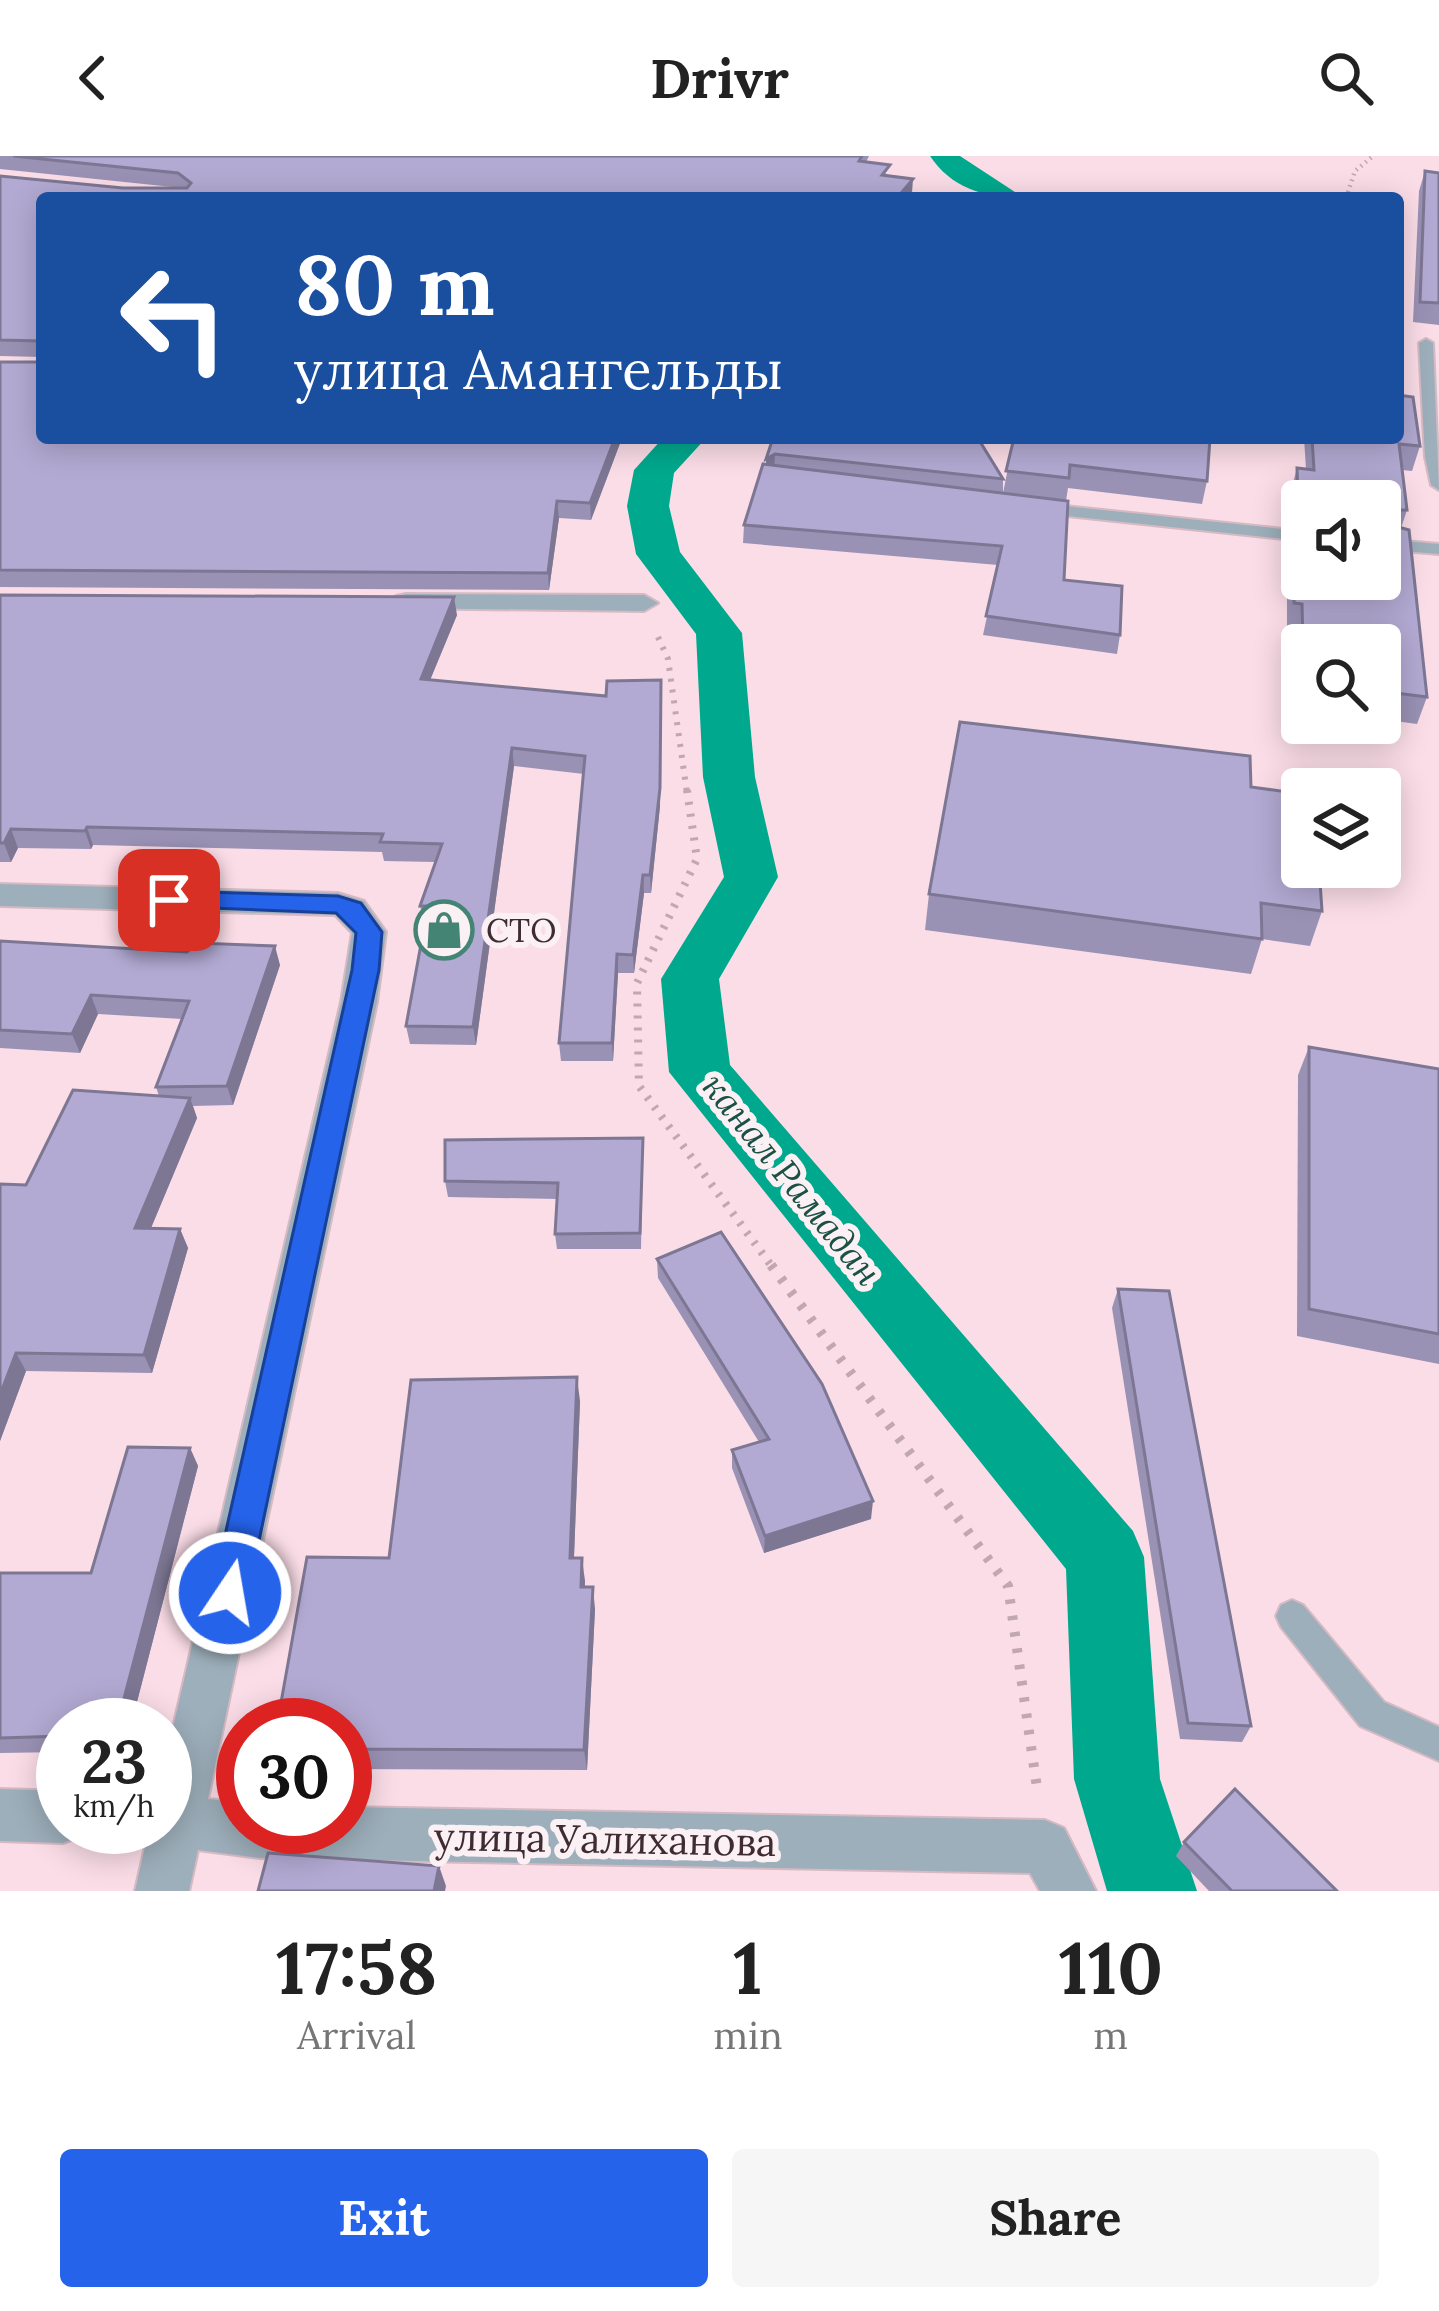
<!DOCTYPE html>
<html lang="en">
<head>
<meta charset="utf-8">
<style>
	:root { --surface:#fff; --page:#f6f6f6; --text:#222; --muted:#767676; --accent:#2563eb }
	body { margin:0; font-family:Lora,serif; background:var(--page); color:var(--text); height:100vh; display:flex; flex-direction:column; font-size:45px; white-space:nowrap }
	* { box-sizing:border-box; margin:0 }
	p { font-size:39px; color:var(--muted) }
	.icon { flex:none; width:66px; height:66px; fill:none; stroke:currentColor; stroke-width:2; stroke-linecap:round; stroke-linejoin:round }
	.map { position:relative; height:1735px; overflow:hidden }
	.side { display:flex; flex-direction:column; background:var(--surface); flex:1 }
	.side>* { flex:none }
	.top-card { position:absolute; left:36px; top:36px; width:1368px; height:252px; border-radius:12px; box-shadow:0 6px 30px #0003; background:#1a4fa0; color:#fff; overflow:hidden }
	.controls { position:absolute; left:1281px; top:324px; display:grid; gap:24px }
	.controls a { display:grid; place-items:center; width:120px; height:120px; border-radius:12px; background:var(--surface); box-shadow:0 6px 30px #0003; font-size:60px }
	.speed { position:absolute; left:36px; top:1542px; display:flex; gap:24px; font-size:60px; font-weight:700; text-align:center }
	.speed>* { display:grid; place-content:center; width:156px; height:156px; border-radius:50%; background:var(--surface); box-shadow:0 6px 30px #0003; line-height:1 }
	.speed small { font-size:30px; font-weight:400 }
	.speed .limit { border:18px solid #d22; background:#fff; color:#111 }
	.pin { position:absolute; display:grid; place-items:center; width:102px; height:102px; color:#fff; margin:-51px; border-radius:24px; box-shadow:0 6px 18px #0006 }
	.me { position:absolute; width:132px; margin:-66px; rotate:12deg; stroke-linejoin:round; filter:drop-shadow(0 0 9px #0008) }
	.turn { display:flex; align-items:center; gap:42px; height:252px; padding:0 60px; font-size:54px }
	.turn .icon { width:156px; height:156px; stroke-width:2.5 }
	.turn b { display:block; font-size:84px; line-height:102px }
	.eta { display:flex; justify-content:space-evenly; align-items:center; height:204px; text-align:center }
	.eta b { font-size:72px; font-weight:700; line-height:84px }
	.action { display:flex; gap:24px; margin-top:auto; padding:24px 60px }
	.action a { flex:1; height:138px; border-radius:12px; background:var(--accent); color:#fff; font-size:48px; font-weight:700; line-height:138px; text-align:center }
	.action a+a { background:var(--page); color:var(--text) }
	header { display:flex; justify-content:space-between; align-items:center; height:156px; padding:0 60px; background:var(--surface); font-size:54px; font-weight:700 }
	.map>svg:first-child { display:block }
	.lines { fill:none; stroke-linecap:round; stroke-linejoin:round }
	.canal { fill:#00a98d; fill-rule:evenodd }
	.lane-casing { stroke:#d5bac3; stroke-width:4 }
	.street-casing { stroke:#d5bac3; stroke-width:4 }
	.path-far3 { stroke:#c1a7b0; stroke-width:4.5; stroke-dasharray:1.5 4.5; stroke-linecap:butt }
	.path-far2 { stroke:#c1a7b0; stroke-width:6; stroke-dasharray:3 8; stroke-linecap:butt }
	.path-far1 { stroke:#c1a7b0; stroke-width:8; stroke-dasharray:3 9; stroke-linecap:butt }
	.path { stroke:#c1a7b0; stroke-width:10; stroke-dasharray:4.5 12; stroke-linecap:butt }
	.lane { fill:#9dafbb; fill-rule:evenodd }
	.street { fill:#9dafbb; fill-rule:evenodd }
	.wall { fill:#9a92b5; fill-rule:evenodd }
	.shaded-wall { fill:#7d7794 }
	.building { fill:#b3aad3; stroke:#7d7794; stroke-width:3 }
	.route { fill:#2563eb; stroke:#184099; stroke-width:3 }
	.labels { text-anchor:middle; stroke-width:12; stroke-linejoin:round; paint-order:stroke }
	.poi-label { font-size:33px; fill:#3f2c33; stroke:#fbf0f4; text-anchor:start }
	.water-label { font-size:36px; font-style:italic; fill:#1a5144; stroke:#fbf0f4 }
	.near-street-label { font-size:39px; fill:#3f2c33; stroke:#fbf0f4 }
</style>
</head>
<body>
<header><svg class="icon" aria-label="back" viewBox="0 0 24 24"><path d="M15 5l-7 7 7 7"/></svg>Drivr<svg class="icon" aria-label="search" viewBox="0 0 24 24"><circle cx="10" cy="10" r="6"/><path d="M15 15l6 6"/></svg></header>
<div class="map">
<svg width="1439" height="1735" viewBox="0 0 1439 1735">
	<rect width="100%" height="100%" fill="#fbdde7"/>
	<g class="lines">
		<!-- canal -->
		<g class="canal">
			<path d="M930 0H960L1024 42C986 42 952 33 930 0Z"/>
			<polygon points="663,282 706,282 674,317 669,350 680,396 742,477 755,621 778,721 719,823 730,909 1133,1375 1144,1401 1160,1623 1197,1735 1107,1735 1074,1623 1066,1413 669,916 661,823 724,721 703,621 696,478 636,398 627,350 634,314"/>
		</g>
		<!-- lane casing -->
		<g class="lane-casing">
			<g id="lane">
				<polygon points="1426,183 1433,187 1439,334 1431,329 1425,301 1419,187"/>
				<polygon points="1036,347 1302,375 1302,385 1030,356 1030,348"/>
				<polygon points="1380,383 1439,388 1439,398 1380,393"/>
				<polygon points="1292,1444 1303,1449 1384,1546 1439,1571 1439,1605 1360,1570 1281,1471 1276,1460 1281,1449"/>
			</g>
		</g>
		<!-- street casing -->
		<g class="street-casing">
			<g id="street">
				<polygon points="406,438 644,439 658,447 644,455 396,452 392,446 396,440"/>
				<polygon points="0,728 338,737 364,745 386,776 377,846 208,1643 243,1647 243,1671 345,1671 345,1651 1045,1664 1064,1672 1096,1735 1040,1735 1030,1717 260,1702 198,1694 189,1735 135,1735 147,1682 142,1671 165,1671 165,1606 341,846 352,777 335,759 0,750"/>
				<polygon points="0,1633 63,1635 63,1671 85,1671 82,1680 63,1687 0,1685"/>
			</g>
		</g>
		<!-- path-far3 -->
		<polyline class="path-far3" points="1346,42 1355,15 1373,0"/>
		<!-- path-far2 -->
		<polyline class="path-far2" points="658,481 668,503 687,637"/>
		<!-- path-far1 -->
		<polyline class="path-far1" points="687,634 697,703 637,827 639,930 773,1112"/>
		<!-- path -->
		<polyline class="path" points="771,1109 1008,1430 1038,1639"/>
		<!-- lane -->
		<use href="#lane" class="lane"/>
		<!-- street -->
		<use href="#street" class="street"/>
	</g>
	<!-- wall -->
	<g class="wall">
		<polygon points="0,0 869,0 866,6 890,20 912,37 908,42 42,42 622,282 591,364 559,362 549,434 0,431 0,206 37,206 42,201 0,200 0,20 123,32 182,32 0,13"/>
		<polygon points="1425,15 1439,17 1439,169 1413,166 1419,35"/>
		<polygon points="773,282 1003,323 1003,337 1014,282 1207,325 1202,348 1068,332 1066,345 1064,424 1120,479 1117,498 983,479 998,409 743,387 744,369 766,309"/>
		<path d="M1304 282H1398L1420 290 1412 315 1402 314 1407 354 1401 372 1427 541 1417 568 1380 563V489H1302V554L1296 553 1294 474 1287 473V420L1297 370 1292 369 1290 338 1297 312 1306 313ZM1302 345H1380L1302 423Z"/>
		<polygon points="0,439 457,459 430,524 606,540 661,542 660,650 651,737 644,737 634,817 618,817 613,905 561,905 559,887 584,618 514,610 476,889 410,888 406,870 425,768 420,750 435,706 384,705 382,696 93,689 91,693 18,692 11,706 0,706"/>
		<polygon points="1251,631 1322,755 1310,790 1262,783 1251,818 925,774 929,738"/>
		<polygon points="0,785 280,809 233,949 193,950 197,962 151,1072 180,1073 188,1092 152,1217 26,1215 0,1285 0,1028 26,1029 159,940 156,931 182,863 98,858 80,897 0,892"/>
		<polygon points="1309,891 1439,913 1439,1208 1297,1180 1298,919"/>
		<polygon points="643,982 641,1093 557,1093 555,1078 557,1043 448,1041 445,1025"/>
		<polygon points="657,1103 871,1363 764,1397 732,1312 732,1294 759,1286 658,1122"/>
		<polygon points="1118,1133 1251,1570 1242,1586 1180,1583 1112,1152"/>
		<polygon points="580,1245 574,1402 585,1425 585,1431 595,1453 587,1614 345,1613 345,1569 389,1402"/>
		<polygon points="190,1292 198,1310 131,1569 63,1569 63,1596 0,1597 0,1417 91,1417"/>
		<polygon points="1184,1686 1337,1735 1209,1735 1176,1700"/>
	</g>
	<!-- shaded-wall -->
	<g class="shaded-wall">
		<polygon points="913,23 912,37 908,42 897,42"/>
		<polygon points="615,282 622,282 591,364 590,347"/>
		<polygon points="775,298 774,314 766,318 766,303"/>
		<polygon points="557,345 559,362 549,434 548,417"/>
		<polygon points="454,441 457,459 423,541 421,523"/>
		<polygon points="661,542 660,650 651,737 650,719"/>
		<polygon points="512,592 514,610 476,889 473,871"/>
		<polygon points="87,671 93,689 91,693 85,675"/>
		<polygon points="11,673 18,692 11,706 4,687"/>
		<polygon points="643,719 644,737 634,817 633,799"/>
		<polygon points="275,790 280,809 233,949 227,930"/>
		<polygon points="617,798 618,817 613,905 612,887"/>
		<polygon points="91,839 98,858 80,897 72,878"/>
		<polygon points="190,942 197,962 143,1091 135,1072"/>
		<polygon points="180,1073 188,1092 152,1217 144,1199"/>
		<polygon points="16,1197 26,1215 0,1285 0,1239"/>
		<polygon points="577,1221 580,1245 573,1425 570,1402"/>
		<polygon points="190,1292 198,1310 131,1569 117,1569"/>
		<polygon points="873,1345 871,1363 764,1397 765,1380"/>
		<polygon points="582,1402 585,1425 584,1453 581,1431"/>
		<polygon points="593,1431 595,1453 587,1614 584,1594"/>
		<polygon points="439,1710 446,1730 445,1735 434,1735"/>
	</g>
	<!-- building -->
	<g class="building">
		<polygon points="13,0 862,0 859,5 890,9 882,19 913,23 897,42 42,42 42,282 615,282 590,347 557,345 548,417 0,414 0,206 37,206 42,202 40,185 0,184 0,20 123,32 187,32 191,27 178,17"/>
		<polygon points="1425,15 1439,17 1439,147 1420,146"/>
		<polygon points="1398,239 1413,241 1420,290 1399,288 1407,354 1385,354 1384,367 1409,374 1427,541 1380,535 1380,489 1303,489 1302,448 1294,447 1294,394 1301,394 1299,363 1302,362 1302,423 1380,423 1380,345 1298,344 1297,312 1314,314 1312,282 1398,282"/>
		<polygon points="773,282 956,282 979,284 1003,323 775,298 766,303"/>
		<polygon points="1014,282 1210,282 1207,325 1070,309 1069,322 1006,315"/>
		<polygon points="763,308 1068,345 1064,424 1122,430 1120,479 986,460 1002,390 744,369"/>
		<polygon points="0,439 454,441 421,523 606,540 607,525 661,524 660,632 650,719 643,719 633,799 617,798 612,887 559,887 585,600 512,592 473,871 406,870 428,750 420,750 442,688 380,686 383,678 87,671 85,675 11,673 4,687 0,687"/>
		<polygon points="960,566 1250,600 1251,631 1302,638 1302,711 1319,711 1322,755 1261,747 1262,783 929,738"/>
		<polygon points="0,785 187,796 197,787 275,790 227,930 156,931 189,845 91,839 72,878 0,874"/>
		<polygon points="1309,891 1439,913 1439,1178 1309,1153"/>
		<polygon points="73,934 190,942 135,1072 180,1073 144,1199 16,1197 0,1239 0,1028 26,1029"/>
		<polygon points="643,982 640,1077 555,1078 558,1027 445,1025 445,984"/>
		<polygon points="721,1076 822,1228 873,1345 765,1380 732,1294 769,1283 657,1103"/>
		<polygon points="1118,1133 1169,1135 1251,1570 1188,1567"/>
		<polygon points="577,1221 570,1402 582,1402 581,1431 593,1431 584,1594 345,1593 345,1569 277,1569 307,1401 389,1402 411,1224"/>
		<polygon points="128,1291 190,1292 117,1569 63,1569 63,1580 0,1582 0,1417 91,1417"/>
		<polygon points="1235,1633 1337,1735 1232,1735 1184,1686"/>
		<polygon points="268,1697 439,1710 434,1735 258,1735"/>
	</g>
	<!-- route -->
	<polygon class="route" points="169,735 338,740 361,747 382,776 379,814 248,1437 243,1449 230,1454 217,1449 212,1437 352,814 356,777 336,757 160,750 156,744"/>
	<!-- icons -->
	<defs>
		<g id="shop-ring" transform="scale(3)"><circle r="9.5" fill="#fbf0f4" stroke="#448474" stroke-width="1.5"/><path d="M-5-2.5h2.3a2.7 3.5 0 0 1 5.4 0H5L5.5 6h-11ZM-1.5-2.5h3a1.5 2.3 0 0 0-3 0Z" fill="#448474"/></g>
	</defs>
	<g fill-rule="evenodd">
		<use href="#shop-ring" x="444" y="774"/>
	</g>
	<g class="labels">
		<!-- poi labels -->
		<g class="poi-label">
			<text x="486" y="786">СТО</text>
		</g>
		<!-- water labels -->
		<g class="water-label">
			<text transform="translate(792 1023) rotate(51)" y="13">канал Рамадан</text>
		</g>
		<!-- near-street labels -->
		<g class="near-street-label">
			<text transform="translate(605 1683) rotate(1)" y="14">улица Уалиханова</text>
		</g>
	</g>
</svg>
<div class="controls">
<a><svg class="icon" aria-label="sound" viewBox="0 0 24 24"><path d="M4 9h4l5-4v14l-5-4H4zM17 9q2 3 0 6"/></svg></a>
<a><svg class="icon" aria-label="search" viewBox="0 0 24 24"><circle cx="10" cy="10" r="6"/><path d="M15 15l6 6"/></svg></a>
<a><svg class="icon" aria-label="layers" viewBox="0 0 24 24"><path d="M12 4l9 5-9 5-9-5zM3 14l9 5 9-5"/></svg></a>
</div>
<div class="speed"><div>23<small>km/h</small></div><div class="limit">30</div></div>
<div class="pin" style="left:169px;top:744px;background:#d93025"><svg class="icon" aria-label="arrive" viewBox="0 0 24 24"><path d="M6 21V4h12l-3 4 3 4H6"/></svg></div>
<svg class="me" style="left:230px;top:1437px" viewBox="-20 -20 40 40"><circle r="17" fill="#2563eb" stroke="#fff" stroke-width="3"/><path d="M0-11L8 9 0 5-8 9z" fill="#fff"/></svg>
<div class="top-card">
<div class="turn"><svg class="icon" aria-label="left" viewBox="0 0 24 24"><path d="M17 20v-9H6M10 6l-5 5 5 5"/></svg><div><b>80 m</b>улица Амангельды</div></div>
</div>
</div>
<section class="side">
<div class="eta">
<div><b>17:58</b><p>Arrival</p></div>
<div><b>1</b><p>min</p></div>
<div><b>110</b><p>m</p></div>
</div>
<div class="action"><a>Exit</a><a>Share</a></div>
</section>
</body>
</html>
